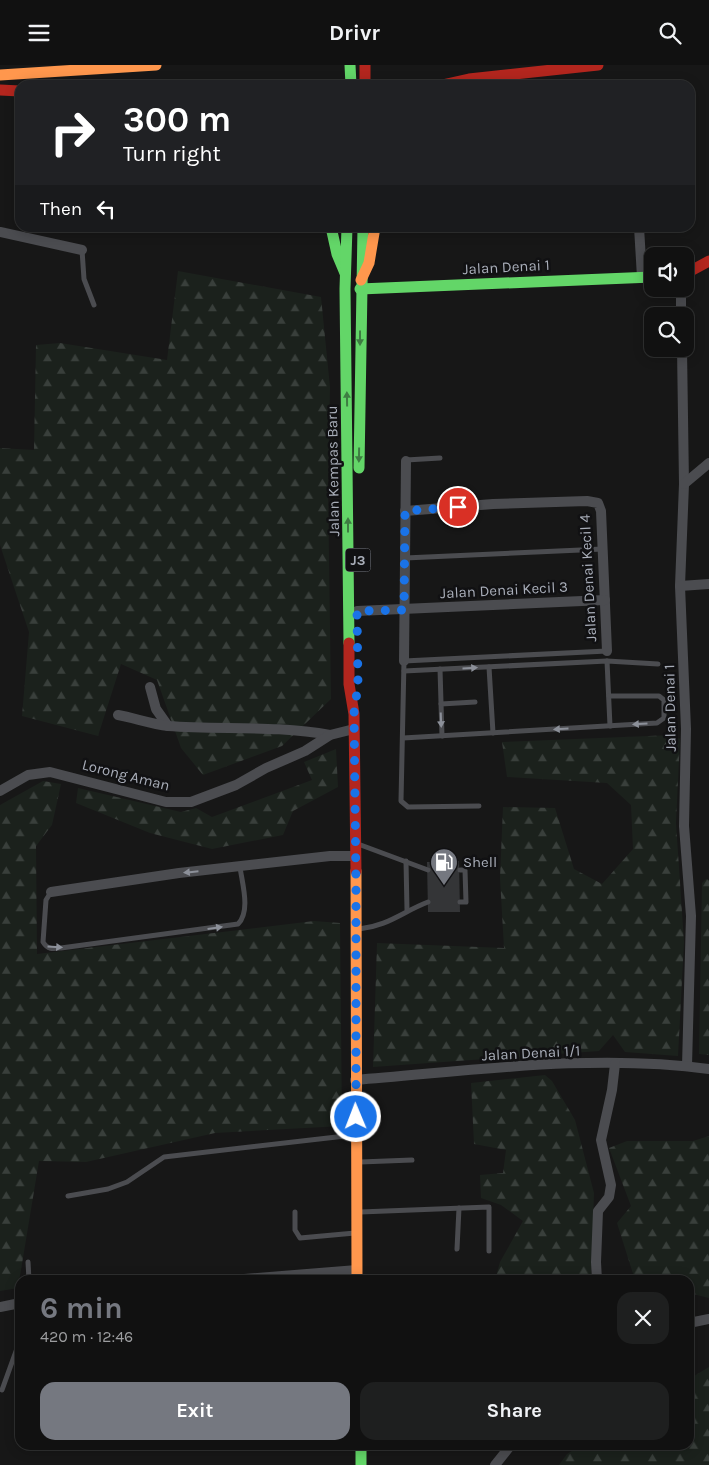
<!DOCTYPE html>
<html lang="en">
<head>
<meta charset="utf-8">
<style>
	:root { --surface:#111; --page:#1e1f1f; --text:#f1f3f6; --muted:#9c9d9f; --line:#303131; --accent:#757880 }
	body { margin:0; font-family:Karla,sans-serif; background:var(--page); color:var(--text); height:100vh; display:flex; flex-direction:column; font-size:19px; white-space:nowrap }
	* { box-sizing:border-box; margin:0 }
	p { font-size:16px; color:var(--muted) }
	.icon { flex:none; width:28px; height:28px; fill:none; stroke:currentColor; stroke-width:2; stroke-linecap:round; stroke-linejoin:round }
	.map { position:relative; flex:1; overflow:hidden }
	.panel { position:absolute; left:15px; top:1210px; width:679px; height:175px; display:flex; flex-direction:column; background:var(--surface); border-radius:15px; box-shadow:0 2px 12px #0003,0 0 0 1px var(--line) }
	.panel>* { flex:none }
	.hud { position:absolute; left:15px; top:15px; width:680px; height:152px; border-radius:15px; box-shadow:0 2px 12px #0003,0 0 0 1px var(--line); background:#202124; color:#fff; overflow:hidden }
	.controls { position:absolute; left:644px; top:182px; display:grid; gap:10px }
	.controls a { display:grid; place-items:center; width:50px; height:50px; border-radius:10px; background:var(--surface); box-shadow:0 2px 12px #0003,0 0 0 1px var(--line); font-size:25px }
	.pin { position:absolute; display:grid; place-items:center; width:42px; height:42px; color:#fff; margin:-21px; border:2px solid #fff; border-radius:50%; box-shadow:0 1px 5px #0007 }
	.me { position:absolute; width:55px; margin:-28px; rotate:359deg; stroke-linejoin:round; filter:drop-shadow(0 0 4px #0008) }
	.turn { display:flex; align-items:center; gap:18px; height:105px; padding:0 25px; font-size:22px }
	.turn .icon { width:65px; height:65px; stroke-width:2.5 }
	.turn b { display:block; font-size:35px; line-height:42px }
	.then { display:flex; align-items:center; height:48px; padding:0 25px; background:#0003; gap:10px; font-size:19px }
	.round { display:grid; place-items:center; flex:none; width:52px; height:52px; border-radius:15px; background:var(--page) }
	.summary { display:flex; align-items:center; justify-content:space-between; height:85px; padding:0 25px }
	h1 { font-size:30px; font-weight:700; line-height:38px; color:var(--accent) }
	.action { display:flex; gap:10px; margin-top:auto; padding:10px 25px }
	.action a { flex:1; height:58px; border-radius:15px; background:var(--accent); color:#fff; font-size:20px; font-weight:700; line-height:58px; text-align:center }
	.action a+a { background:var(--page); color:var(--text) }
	header { display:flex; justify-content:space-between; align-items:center; height:65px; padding:0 25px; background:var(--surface); font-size:22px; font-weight:700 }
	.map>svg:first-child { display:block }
	.forest { fill:url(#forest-firs) }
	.building { fill:#343537 }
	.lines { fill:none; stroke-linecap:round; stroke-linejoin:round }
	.lane { stroke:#4b4c50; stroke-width:5 }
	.street { stroke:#4b4c50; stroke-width:10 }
	.fast { stroke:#63d668; stroke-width:11 }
	.slow { stroke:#ff974d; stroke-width:11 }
	.jam { stroke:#b3261e; stroke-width:11 }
	.oneway { fill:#3e7d42 }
	.oneway2 { fill:#8c9099 }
	.route { stroke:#1a73e8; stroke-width:9; stroke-dasharray:0 16.2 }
	.labels { text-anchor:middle; stroke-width:5; stroke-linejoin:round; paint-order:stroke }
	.shield { fill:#111113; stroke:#7b7e86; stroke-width:1 }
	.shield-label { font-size:14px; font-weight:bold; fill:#a8adb8 }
	.street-label { font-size:15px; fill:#a8adb8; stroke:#111113 }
	.poi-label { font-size:15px; fill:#a8adb8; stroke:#111113; text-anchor:start }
</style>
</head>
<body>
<header><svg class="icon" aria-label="menu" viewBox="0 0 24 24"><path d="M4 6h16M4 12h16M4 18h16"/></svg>Drivr<svg class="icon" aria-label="search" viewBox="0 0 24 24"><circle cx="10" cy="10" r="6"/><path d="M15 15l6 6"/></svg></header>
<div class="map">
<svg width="709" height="1400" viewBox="0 0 709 1400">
	<defs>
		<pattern id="forest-firs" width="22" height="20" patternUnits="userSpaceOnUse" patternTransform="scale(1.25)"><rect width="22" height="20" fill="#1b211c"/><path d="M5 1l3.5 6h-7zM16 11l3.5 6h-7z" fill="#393f3b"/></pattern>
	</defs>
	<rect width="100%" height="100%" fill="#171717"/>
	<!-- forest -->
	<g class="forest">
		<polygon points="178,206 321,232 330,322 328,423 331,634 282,681 203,710 181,683 157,615 121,599 98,671 22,651 29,567 0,480 0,383 34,385 36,280 60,278 167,295"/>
		<polygon points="673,670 680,674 676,758 684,877 678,991 625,987 613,970 599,986 373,1002 377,878 504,883 500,813 503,742 555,743 574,804 602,819 633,784 631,740 607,718 507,712 502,677"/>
		<polygon points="336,684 338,722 293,746 283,770 212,784 150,768 76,738 78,723 181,747 196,743 212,752 312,715 304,697"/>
		<polygon points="43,716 61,719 52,760 36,781 37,889 314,856 340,858 342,1061 215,1068 86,1097 39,1096 18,1223 0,1226 0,740"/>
		<polygon points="706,814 709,815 709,990 699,989 702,818"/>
		<polygon points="545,1010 552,1016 575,1055 594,1128 591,1215 495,1215 500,1197 523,1156 501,1140 481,1133 480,1110 503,1108 506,1085 474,1079 471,1018"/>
		<polygon points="709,1071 709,1233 689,1228 689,1215 635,1215 617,1158 631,1141 609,1083 627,1076 693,1076"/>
		<polygon points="709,1302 709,1400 559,1400 567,1389 581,1380 689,1380 689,1314"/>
	</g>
	<!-- building -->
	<polygon class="building" points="459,796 460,847 428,847 427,797"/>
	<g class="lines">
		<!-- lane -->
		<g class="lane">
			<polyline points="82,185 84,214 94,240"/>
			<polyline points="406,395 440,393"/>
			<polyline points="405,493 603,484"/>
			<polyline points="607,596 610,661"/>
			<polyline points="489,602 493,668"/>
			<polyline points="440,604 442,671"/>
			<polyline points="404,606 607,596 658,599"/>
			<polyline points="441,639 475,637"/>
			<polyline points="403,673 657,658 664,653 664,635 659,631 609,631"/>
			<polyline points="479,741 408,742 401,736 404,596 607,586"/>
			<polyline points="358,779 428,805"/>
			<polyline points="406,796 407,845"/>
			<polyline points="460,805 465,805 466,837 460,837"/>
			<path d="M51 827 46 835 43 877C48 885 53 884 61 883L238 859C251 846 242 818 240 802"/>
			<path d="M359 864C388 861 402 847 428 837"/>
			<polyline points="360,1097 412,1095"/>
			<polyline points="68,1131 108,1124 127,1117 164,1092 354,1070"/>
			<polyline points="295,1147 295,1165 300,1173 355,1168"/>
			<polyline points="360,1147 489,1142 489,1186"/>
			<polyline points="457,1184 459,1143"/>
			<polyline points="28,1197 29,1215"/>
			<polyline points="2,1325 20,1275"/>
		</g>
		<!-- street -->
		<g class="street">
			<polyline points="639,162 642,212"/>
			<polyline points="0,167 82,185"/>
			<polyline points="681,224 681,251"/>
			<polyline points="682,284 684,419 680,521 686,664 684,761 691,851 687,1001"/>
			<polyline points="684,419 709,398"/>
			<polyline points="405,446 493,439 587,436 598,438 601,446 607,586"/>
			<polyline points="680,521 709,519"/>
			<polyline points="357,546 605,535"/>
			<polyline points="404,596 406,396"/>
			<polyline points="150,622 156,644 168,661"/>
			<path d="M118 650C134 653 152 659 168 661 221 665 276 660 330 670"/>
			<polyline points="0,726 28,710 50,707 166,737 191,737 236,720 266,703 305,686 330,670 354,664"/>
			<polyline points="51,827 179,808 330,791 355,791"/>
			<path d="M355 1015C471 1006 594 988 709 1004"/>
			<polyline points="232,1215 357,1205"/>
			<polyline points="597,1215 596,1197 598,1146 609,1132 611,1120 601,1075 612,1025 615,999"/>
			<polyline points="0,1242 20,1238"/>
			<polyline points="689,1258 709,1254"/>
			<polyline points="495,1400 511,1380"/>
		</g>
		<!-- fast -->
		<g class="fast">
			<polyline points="350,0 351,20"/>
			<polyline points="331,162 337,189 345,208"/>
			<polyline points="347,162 345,224 349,578"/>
			<polyline points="360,224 652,212"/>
			<polyline points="359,403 363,162"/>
			<polyline points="361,1380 361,1400"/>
		</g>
		<!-- slow -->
		<g class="slow">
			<polyline points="0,10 156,0"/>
			<polyline points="361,215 369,198 375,162"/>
			<polyline points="356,806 357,1215"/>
		</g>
		<!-- jam -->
		<g class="jam">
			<polyline points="365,0 365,20"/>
			<polyline points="442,20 469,14 598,0"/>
			<polyline points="0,25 20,26"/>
			<polyline points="685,209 709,196"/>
			<polyline points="349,578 349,619 354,649 356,806"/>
		</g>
	</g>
	<!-- one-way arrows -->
	<defs><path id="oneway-solid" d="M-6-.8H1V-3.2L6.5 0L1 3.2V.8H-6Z" transform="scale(1.25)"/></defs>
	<g class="oneway">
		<use href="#oneway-solid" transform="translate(360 273) rotate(90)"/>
		<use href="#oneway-solid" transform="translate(347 334) rotate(-91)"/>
		<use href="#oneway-solid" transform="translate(359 390) rotate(91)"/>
		<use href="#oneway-solid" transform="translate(348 460) rotate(-90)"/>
	</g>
	<g class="oneway2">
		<use href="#oneway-solid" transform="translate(470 603) rotate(-3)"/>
		<use href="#oneway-solid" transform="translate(441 655) rotate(88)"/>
		<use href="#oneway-solid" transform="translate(640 659) rotate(176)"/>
		<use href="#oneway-solid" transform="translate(561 664) rotate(177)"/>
		<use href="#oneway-solid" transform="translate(191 807) rotate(174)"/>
		<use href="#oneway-solid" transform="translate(215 863) rotate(-8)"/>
		<use href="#oneway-solid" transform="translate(55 882) rotate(4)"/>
	</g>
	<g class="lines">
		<!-- route -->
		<polyline class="route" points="356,1052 356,821 354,648 358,620 357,546 404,545 405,446 458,442"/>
	</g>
	<!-- icons -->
	<defs>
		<g id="fuel-pin" transform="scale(1.4375)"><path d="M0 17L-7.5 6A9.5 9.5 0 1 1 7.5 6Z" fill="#757880" stroke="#111113"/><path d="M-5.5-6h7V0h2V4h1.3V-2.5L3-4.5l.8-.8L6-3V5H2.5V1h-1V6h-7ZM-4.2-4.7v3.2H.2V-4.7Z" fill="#fff"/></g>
	</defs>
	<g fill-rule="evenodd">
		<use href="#fuel-pin" x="444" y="797"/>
	</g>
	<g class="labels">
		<!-- shield labels -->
		<rect class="shield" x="345.5" y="483.5" width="25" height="23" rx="4"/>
		<g class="shield-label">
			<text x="358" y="500">J3</text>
		</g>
		<!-- street labels -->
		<g class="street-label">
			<text transform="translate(506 202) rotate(-3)" y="5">Jalan Denai 1</text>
			<text transform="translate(333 406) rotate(-91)" y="5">Jalan Kempas Baru</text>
			<text transform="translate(588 513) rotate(-93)" y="5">Jalan Denai Kecil 4</text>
			<text transform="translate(504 525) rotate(-3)" y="5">Jalan Denai Kecil 3</text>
			<text transform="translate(670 643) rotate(-91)" y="5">Jalan Denai 1</text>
			<text transform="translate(126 710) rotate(14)" y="5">Lorong Aman</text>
			<text transform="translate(531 988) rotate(-3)" y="5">Jalan Denai 1/1</text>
		</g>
		<!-- poi labels -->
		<g class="poi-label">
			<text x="463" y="802">Shell</text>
		</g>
	</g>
</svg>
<div class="controls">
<a><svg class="icon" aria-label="sound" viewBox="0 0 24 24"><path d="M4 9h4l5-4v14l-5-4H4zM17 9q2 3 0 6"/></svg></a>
<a><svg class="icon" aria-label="search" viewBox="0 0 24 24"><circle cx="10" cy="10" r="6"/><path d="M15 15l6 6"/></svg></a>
</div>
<div class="pin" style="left:458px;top:442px;background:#d93025"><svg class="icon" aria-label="arrive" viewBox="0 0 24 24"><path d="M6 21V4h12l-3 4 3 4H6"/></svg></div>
<svg class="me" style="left:356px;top:1052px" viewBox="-20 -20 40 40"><circle r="17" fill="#1a73e8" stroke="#fff" stroke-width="3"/><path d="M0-11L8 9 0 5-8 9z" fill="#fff"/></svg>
<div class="hud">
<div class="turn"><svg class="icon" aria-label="right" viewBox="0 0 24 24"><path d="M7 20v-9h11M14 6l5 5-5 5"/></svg><div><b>300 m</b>Turn right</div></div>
<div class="then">Then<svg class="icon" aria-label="left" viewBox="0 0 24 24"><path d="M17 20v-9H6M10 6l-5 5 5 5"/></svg></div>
</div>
<section class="panel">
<div class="summary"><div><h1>6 min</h1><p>420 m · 12:46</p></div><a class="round"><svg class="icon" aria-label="close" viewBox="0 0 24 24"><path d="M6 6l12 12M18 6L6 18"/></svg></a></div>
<div class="action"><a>Exit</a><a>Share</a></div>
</section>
</div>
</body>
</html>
